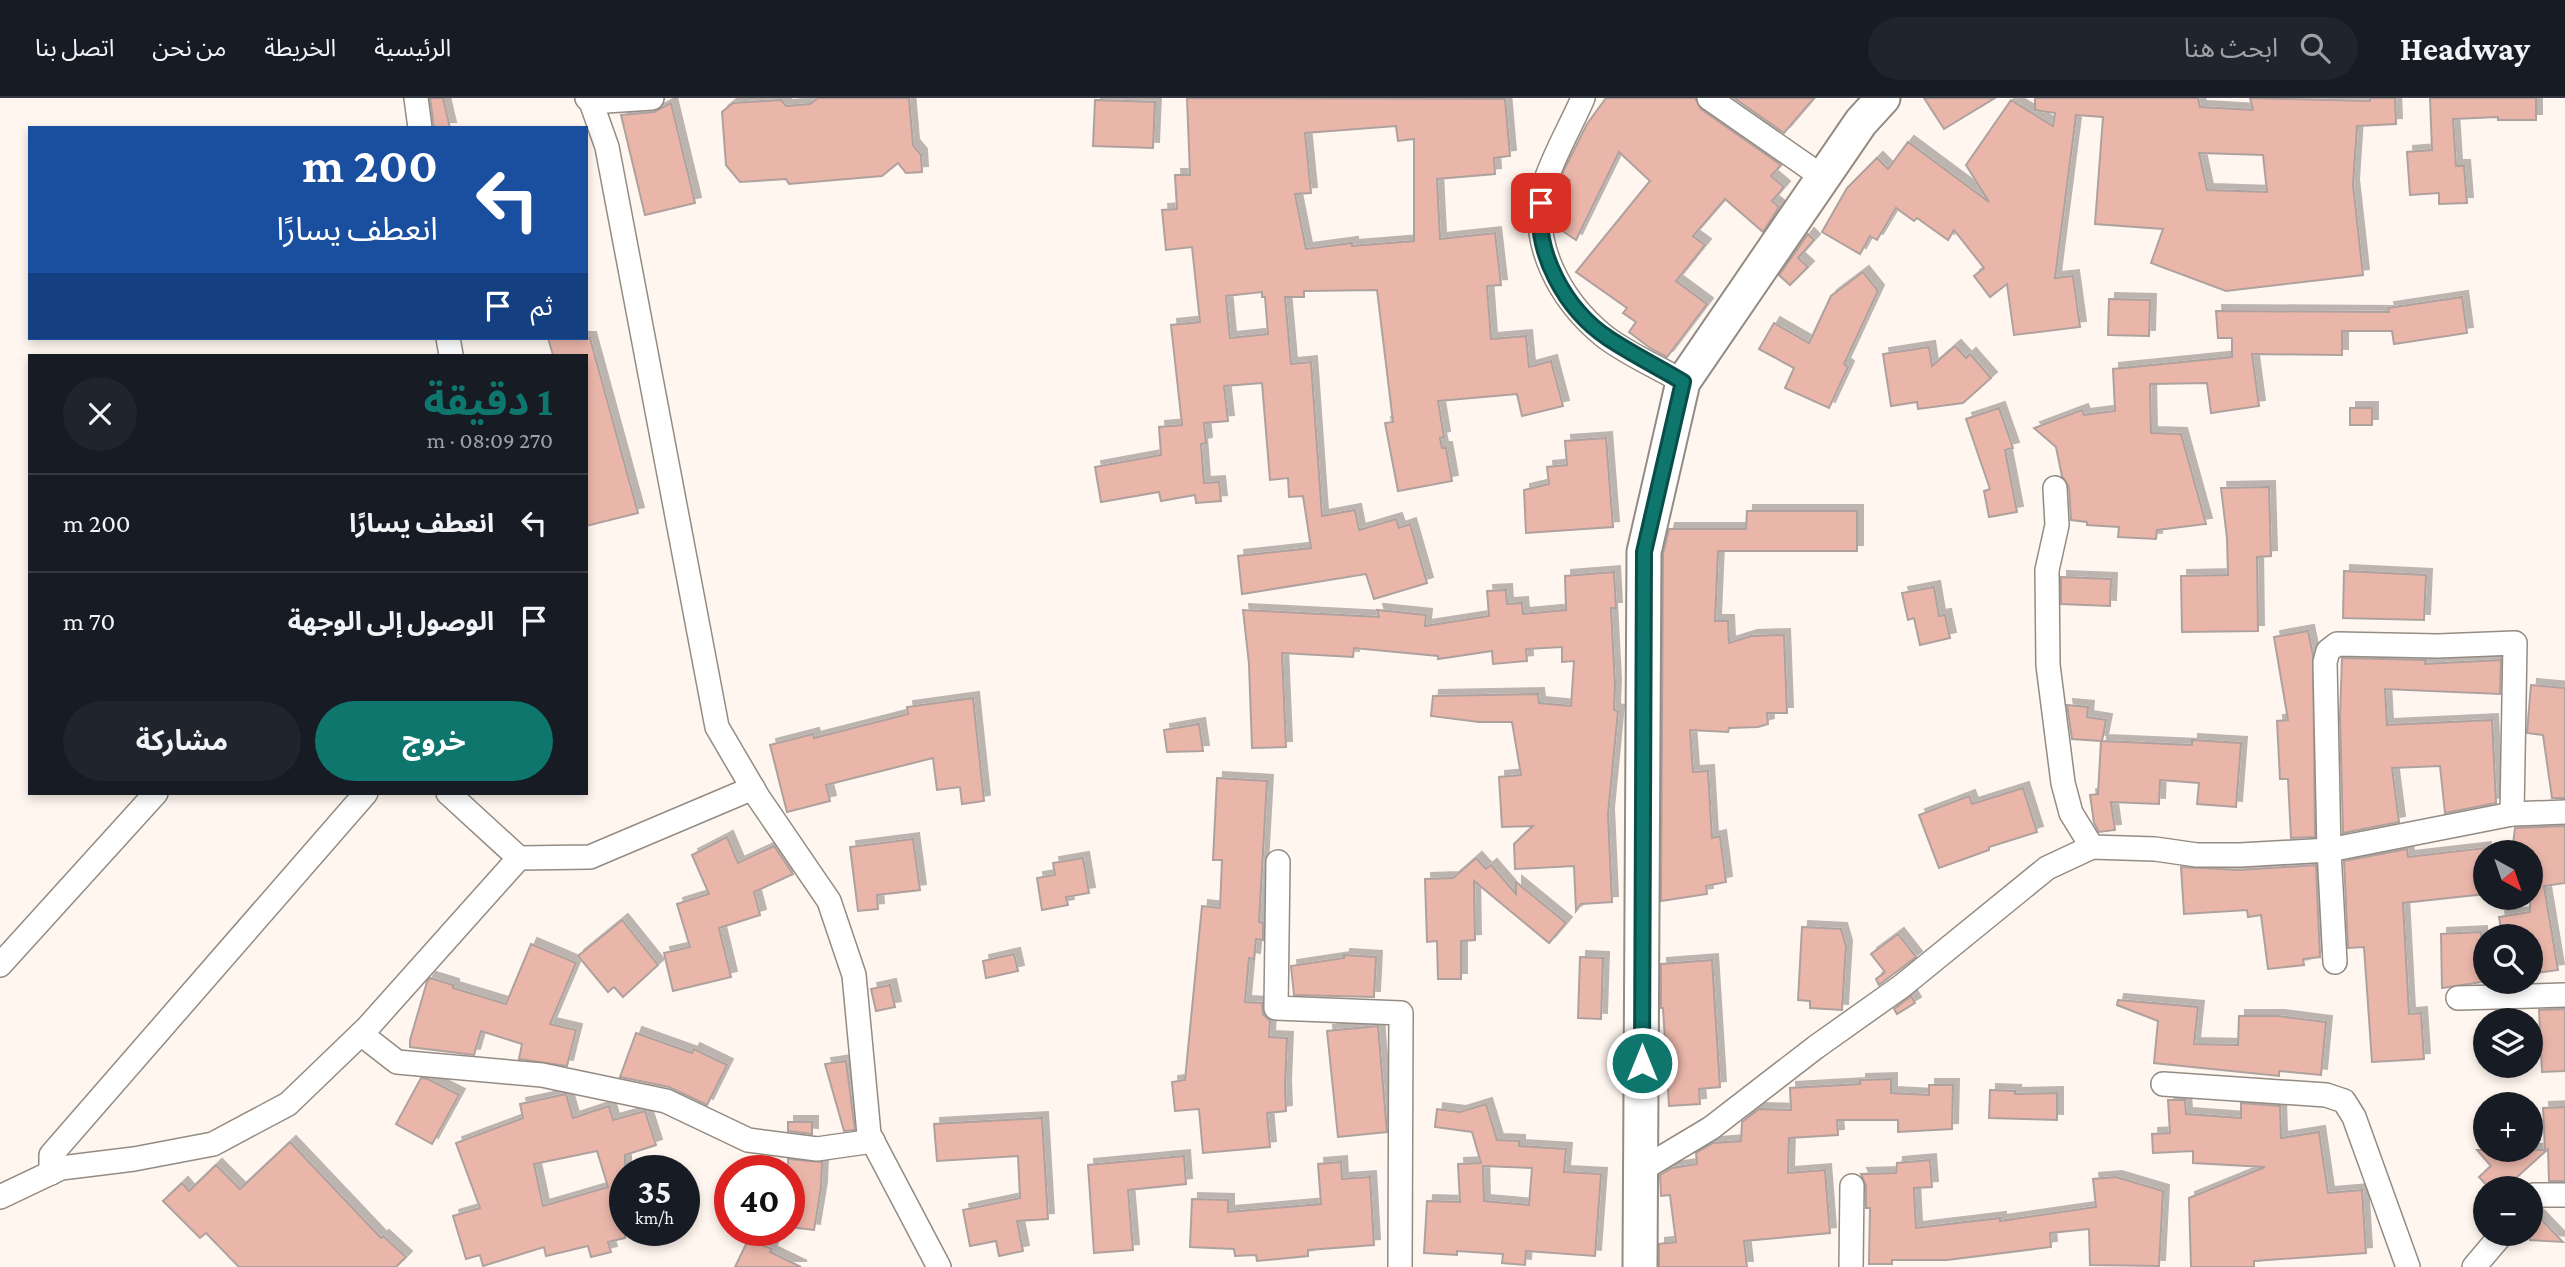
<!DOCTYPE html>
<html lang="ar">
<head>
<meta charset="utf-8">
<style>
	:root { --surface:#171b24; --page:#20242c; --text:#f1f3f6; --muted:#9ea1a6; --line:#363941; --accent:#0f766e }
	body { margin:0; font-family:"Crimson Pro","Noto Sans Arabic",serif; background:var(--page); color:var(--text); direction:rtl; height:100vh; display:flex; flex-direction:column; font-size:26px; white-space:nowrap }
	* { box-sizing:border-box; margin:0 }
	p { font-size:23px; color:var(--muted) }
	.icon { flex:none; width:38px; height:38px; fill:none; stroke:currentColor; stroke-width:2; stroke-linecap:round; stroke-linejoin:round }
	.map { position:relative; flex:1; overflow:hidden; direction:ltr }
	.side { position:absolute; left:28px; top:256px; width:560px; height:441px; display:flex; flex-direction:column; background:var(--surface); border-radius:0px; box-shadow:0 4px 10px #0003; direction:rtl }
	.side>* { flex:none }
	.hud { position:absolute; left:28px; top:28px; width:560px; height:214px; border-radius:0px; box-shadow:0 4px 10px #0003; direction:rtl; background:#1a4fa0; color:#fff; overflow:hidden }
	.needle { width:46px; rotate:140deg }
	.tools { position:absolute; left:2473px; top:742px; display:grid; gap:14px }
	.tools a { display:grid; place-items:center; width:70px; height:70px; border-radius:50%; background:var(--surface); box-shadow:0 4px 10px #0003; font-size:35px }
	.speed { position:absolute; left:609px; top:1057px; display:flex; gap:14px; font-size:35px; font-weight:700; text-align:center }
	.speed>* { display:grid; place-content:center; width:91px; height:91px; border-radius:50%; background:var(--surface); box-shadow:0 4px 10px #0003; line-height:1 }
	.speed small { font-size:18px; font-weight:400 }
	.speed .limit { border:10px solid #d22; background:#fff; color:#111 }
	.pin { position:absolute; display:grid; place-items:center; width:60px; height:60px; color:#fff; margin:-30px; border-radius:14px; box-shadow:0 4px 10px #0006 }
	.me { position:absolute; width:77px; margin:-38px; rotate:0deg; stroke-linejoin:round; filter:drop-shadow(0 0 5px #0008) }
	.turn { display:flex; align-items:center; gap:24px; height:147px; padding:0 35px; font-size:32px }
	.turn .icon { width:91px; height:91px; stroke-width:2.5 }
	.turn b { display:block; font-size:49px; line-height:60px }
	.then { display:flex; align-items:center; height:66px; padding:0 35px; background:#0003; gap:14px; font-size:26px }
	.round { display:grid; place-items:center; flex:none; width:74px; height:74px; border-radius:37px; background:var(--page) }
	.overview { display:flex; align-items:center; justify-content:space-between; height:119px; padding:0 35px }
	h1 { font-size:42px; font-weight:700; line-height:52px; color:var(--accent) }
	.button { display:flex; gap:14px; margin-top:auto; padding:14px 35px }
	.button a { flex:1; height:80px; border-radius:42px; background:var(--accent); color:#fff; font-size:28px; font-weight:700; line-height:80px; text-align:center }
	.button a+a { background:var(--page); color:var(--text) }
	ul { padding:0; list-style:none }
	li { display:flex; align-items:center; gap:21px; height:98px; padding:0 35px; border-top:2px solid var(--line) }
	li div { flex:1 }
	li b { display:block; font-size:26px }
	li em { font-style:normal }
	header { display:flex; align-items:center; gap:42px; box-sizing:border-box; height:98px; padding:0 35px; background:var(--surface); border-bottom:2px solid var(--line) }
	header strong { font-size:33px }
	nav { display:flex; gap:38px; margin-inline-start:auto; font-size:24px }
	.search { width:490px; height:63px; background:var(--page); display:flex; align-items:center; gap:18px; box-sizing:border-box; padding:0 24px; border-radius:38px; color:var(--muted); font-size:26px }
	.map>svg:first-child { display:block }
	.building { fill:#eab6aa; stroke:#afa19e; stroke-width:2; fill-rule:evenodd; filter:url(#shadow) }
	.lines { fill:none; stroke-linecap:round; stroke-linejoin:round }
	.street-casing { stroke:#948b83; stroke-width:26 }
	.secondary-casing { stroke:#948b83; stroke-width:37 }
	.street { stroke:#fff; stroke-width:23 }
	.secondary { stroke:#fff; stroke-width:33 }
	.route-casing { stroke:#0a4d48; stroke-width:18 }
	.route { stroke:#0f766e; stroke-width:12 }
</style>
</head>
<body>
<header>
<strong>Headway</strong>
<div class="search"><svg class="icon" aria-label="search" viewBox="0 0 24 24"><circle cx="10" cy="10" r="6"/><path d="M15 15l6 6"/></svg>ابحث هنا</div>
<nav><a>الرئيسية</a><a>الخريطة</a><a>من نحن</a><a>اتصل بنا</a></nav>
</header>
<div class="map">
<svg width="2565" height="1169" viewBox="0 0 2565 1169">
	<defs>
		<filter id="shadow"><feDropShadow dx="6" dy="-6" stdDeviation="0" flood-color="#0004"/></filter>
	</defs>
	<rect width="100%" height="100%" fill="#fff6ef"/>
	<!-- building -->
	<g class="building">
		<polygon points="430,0 443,0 450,30 434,30"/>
		<polygon points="818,0 909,0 913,47 921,57 922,74 906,75 898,65 882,78 789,86 786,81 740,84 726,67 722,14 733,5 781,2 786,8 810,6"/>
		<path d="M1187 0 1505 1 1510 58 1494 60 1495 76 1437 81 1440 141 1495 135 1501 187 1487 188 1491 241 1526 238 1529 269 1551 263 1563 308 1522 318 1517 296 1438 303 1444 339 1440 340 1442 350H1446L1452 383 1398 393 1385 325 1393 324 1377 192 1304 193V199H1285L1291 266 1311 264 1322 418 1355 412 1359 432 1396 421 1399 430 1410 426 1427 485 1374 501 1366 476 1242 496 1238 458 1311 450 1303 398 1289 399 1288 380 1270 382 1262 285 1224 288 1228 323 1204 325 1206 345 1201 346 1204 385 1219 384 1221 403 1196 405 1195 397 1161 403 1159 394 1101 404 1095 369 1161 357 1159 329 1182 327 1171 227 1200 224 1192 149 1166 152 1162 112 1177 111 1175 77H1190ZM1396 28 1398 43 1414 41V143L1352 148V145L1306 151 1295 96 1311 95 1305 35ZM1262 194V199H1265L1268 236 1230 240 1226 198Z"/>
		<polygon points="1606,0 1695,0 1701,11 1781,67 1771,78 1784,89 1772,103 1779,109 1763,134 1725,101 1693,138 1705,147 1676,183 1707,206 1667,259 1650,250 1629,234 1636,224 1623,215 1627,210 1576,174 1650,83 1619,54 1576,142 1555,128 1554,116 1562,105 1559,104 1570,82 1562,78 1564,72 1587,26"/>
		<polygon points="1734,0 1814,0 1784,35"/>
		<polygon points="1924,0 1995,0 1944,31"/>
		<path d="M2035 0H2198L2200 9 2253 12 2250 0 2370 3V0H2395L2396 26 2357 28 2353 87 2363 177 2226 193 2151 165 2163 131 2095 126 2103 19 2076 17 2055 180 2073 178 2080 229 2014 237 2007 186 1990 199 1974 178 1984 170 1954 132 1948 142 1917 120 1914 123 1896 110 1877 142 1870 138 1860 156 1822 134 1847 90 1877 60 1888 71 1908 44 1989 104 1966 67 2011 2 2053 28 2055 15 2035 12ZM2199 55 2263 57 2267 94 2207 92Z"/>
		<polygon points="2430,0 2536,0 2536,22 2498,22 2498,19 2453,21 2456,68 2464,68 2467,105 2439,106 2439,95 2410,97 2407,54 2432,52"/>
		<polygon points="1095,2 1155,4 1153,50 1093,48"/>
		<polygon points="671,5 695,105 645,117 621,17 654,14"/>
		<polygon points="1808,136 1814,142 1798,160 1808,169 1790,187 1779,177"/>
		<polygon points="1863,174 1878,193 1844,266 1848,269 1829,310 1785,290 1794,270 1759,251 1774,225 1809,245 1831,198"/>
		<polygon points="2462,199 2467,235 2394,246 2392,233 2342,233 2342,257 2252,256 2259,308 2211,315 2207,285 2150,286 2151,335 2181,336 2206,426 2157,432 2156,441 2118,439 2119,429 2087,427 2087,424 2071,422 2069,389 2062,378 2056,349 2034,330 2082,312 2084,317 2115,313 2113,271 2232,259 2232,240 2218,240 2216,213 2389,214 2388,210"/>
		<polygon points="2109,201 2150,202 2149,238 2108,237"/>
		<polygon points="548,240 590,240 638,415 586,428 586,257 553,257"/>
		<polygon points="1955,248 1966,260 1970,256 1991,280 1963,305 1918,311 1917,304 1891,308 1883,256 1929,249 1932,268"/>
		<polygon points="1999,310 2013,350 2005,352 2017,414 1989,419 1984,393 1990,391 1966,321"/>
		<rect x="2350" y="310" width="22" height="17"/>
		<polygon points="1606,340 1613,429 1526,435 1524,392 1549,386 1547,369 1567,367 1565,343"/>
		<polygon points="2269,389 2271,458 2257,459 2258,533 2182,534 2181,478 2228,477 2227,440 2221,390"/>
		<polygon points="1747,413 1857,413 1857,453 1718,453 1715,523 1728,523 1729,545 1751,538 1784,537 1787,615 1767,615 1768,626 1758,629 1729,630 1728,634 1690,632 1693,674 1708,673 1712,740 1720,738 1726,784 1706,788 1707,796 1661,803 1663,456 1669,431 1746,431"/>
		<polygon points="2344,473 2426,477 2424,522 2343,520"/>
		<polygon points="1614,474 1616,510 1611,510 1615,587 1614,612 1618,613 1608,716 1612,804 1581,806 1576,813 1574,768 1515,771 1514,746 1533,728 1502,729 1499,679 1521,677 1512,624 1479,624 1431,618 1433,598 1538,596 1539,605 1571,608 1574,563 1562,564 1562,549 1526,551 1527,563 1493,566 1492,553 1438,561 1438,558 1354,550 1353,559 1282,555 1286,649 1252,650 1249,566 1243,512 1379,519 1377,512 1426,517 1425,528 1489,518 1487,493 1506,492 1507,506 1522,505 1523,516 1566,512 1565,478"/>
		<polygon points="2061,479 2111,481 2110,508 2061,506"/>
		<polygon points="1934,489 1939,518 1945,517 1950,540 1920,547 1914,520 1908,522 1902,495"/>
		<polygon points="2308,533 2313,557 2315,739 2291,740 2288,681 2280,681 2277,623 2288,622 2274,539"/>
		<polygon points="2342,560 2426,562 2425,566 2501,562 2500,596 2385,591 2387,627 2492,622 2496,705 2445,715 2440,668 2392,670 2399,724 2343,735 2340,619"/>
		<polygon points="2531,587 2565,590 2565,700 2552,700 2543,637 2527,635"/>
		<polygon points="973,600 984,703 962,706 960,689 937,692 933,660 826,687 830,703 787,714 770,647 813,636 814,640 908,616 907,609"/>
		<polygon points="2067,607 2088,609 2087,619 2106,622 2102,643 2192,647 2192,642 2241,645 2236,709 2197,706 2199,685 2160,682 2159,706 2111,704 2115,732 2099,734 2094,725 2090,697 2098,696 2101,643 2072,641"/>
		<polygon points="1199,626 1203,653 1167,654 1164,632"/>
		<polygon points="1217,680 1267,683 1259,824 1263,825 1263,842 1256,841 1254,861 1249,860 1245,904 1262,905 1263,916 1270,923 1269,939 1287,940 1285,988 1286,1013 1267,1015 1270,1049 1203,1055 1199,1011 1175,1013 1172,984 1185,982 1202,808 1220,810 1222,762 1213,762"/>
		<polygon points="2023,690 2037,734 1989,749 1989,752 1939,770 1919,717 1969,698 1972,706"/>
		<polygon points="2565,728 2565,785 2544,788 2558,872 2530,876 2530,838 2502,838 2499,819 2530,814 2530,754 2512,754 2515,730"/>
		<polygon points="727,739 738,765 774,748 793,776 754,794 760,817 719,830 731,879 673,893 664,855 690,849 677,806 709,796 692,757"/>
		<polygon points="913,741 920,792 877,797 878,811 858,813 850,749"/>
		<polygon points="2485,750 2485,796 2403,805 2409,916 2421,915 2424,961 2372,964 2364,849 2348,850 2344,763 2407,751 2408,759"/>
		<polygon points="1083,760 1089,795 1066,799 1068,807 1042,812 1037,780 1055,777 1053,765"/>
		<polygon points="1476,760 1486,771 1491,767 1516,796 1516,784 1566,825 1549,845 1474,783 1475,842 1461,843 1461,881 1438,881 1437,843 1427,844 1425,781 1453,780"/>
		<polygon points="2316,767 2320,859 2303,861 2304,867 2268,871 2261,817 2248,819 2247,812 2184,816 2181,769 2239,772"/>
		<polygon points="622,822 658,867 623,899 614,889 608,894 578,858"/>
		<polygon points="1802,829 1841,831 1846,848 1842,912 1810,910 1810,903 1798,902"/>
		<polygon points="2481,834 2482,884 2442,890 2441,836"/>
		<polygon points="1898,836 1916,859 1879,887 1876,881 1885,874 1871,856"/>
		<polygon points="531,846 576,865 550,926 576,932 567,968 519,961 522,946 481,933 474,957 410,949 410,942 427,884 430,880 453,887 453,890 506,906"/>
		<polygon points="1014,856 1018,873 986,880 983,863"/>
		<polygon points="1344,857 1376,859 1374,899 1294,897 1291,868 1344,860"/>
		<polygon points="1580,859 1603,860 1601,921 1578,920"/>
		<polygon points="1712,862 1720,989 1699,991 1700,1006 1669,1008 1663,910 1661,910 1661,866"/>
		<polygon points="890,887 895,909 876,913 871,891"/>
		<polygon points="1911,898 1915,905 1897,916 1894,911"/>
		<polygon points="2118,902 2198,909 2194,946 2238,947 2239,918 2278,918 2326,924 2321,977 2279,973 2279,978 2154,965 2158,923 2117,907"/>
		<polygon points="2565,911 2565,973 2542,974 2539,912"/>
		<polygon points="1378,928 1387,1034 1338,1039 1327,933"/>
		<polygon points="636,935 692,955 694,951 727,967 707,1007 669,989 620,979"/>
		<polygon points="846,963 855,1032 844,1033 825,966"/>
		<polygon points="421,980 428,981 459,997 432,1046 396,1026"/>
		<polygon points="1891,981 1891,995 1929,997 1929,987 1953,987 1952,1031 1898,1034 1898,1022 1837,1022 1838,1037 1789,1040 1788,1075 1825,1072 1830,1135 1744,1143 1747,1169 1659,1169 1659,1146 1676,1144 1670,1097 1661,1098 1660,1077 1672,1070 1697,1066 1696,1055 1713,1045 1741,1043 1742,1024 1759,1011 1791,1012 1790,990 1860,986 1860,982"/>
		<polygon points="1990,992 2015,993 2015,996 2057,995 2057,1022 1989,1020"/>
		<path d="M566 996 573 1020 609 1008 613 1022 645 1013 656 1047 625 1057V1140L608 1144 611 1154 591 1159 588 1148 546 1158 544 1149 483 1168 480 1157 466 1161 453 1118 480 1110 456 1045 523 1020 520 1006ZM597 1053 608 1089 543 1108 534 1066Z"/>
		<polygon points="2168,1002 2185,1002 2186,1016 2241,1020 2241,1005 2280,1008 2281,1040 2319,1034 2328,1095 2362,1092 2366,1155 2254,1163 2254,1169 2191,1169 2189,1100 2265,1069 2193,1065 2193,1053 2153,1055 2152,1036 2170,1035"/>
		<path d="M1486 1006 1497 1042 1519 1043V1048L1566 1051 1564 1074 1601 1076 1595 1158 1526 1153 1525 1167 1502 1165 1503 1156 1457 1153V1157L1424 1155 1427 1103 1460 1104 1458 1066 1481 1065 1472 1034 1435 1029 1437 1011 1460 1014ZM1483 1068 1532 1070 1529 1107 1484 1103Z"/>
		<polygon points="2565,1009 2565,1083 2549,1083 2548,1051 2505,1090 2489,1090 2479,1079 2491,1068 2477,1052 2545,1052 2543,1010"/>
		<polygon points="1042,1020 1048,1121 1017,1123 1023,1153 999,1158 996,1143 970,1148 963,1112 1020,1100 1018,1058 937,1063 934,1026"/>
		<polygon points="788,1024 812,1024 812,1036 788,1033"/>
		<polygon points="290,1044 381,1140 383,1138 406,1159 396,1169 239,1169 206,1135 200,1140 163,1103 182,1085 189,1093 216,1067 240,1091"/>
		<polygon points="1184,1058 1186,1086 1128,1092 1133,1152 1094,1155 1088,1067"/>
		<polygon points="788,1061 822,1064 821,1090 814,1132 789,1129"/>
		<polygon points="1930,1062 1932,1089 1914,1090 1916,1130 2000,1120 2000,1123 2096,1109 2093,1081 2116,1079 2163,1093 2159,1168 2090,1167 2089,1131 2050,1135 2051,1149 1947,1162 1892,1162 1892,1166 1869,1166 1870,1110 1866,1110 1866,1088 1861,1076 1896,1075 1897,1065"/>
		<polygon points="1341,1064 1342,1081 1370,1079 1374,1147 1308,1152 1308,1158 1257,1163 1256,1157 1235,1158 1234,1151 1190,1149 1192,1101 1228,1102 1228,1114 1321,1106 1318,1066"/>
		<polygon points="2535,1115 2563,1144 2530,1142 2530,1116"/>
		<polygon points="748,1142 772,1151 770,1154 801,1169 735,1169"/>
	</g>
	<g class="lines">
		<!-- street casing -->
		<g class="street-casing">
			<g id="street">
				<polyline points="416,0 420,30"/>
				<polyline points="587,0 591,4 607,49 717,629 758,699 829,803 854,877 869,1036 939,1169"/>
				<path d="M1583 0C1572 26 1551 62 1544 88 1528 145 1561 203 1604 238 1627 256 1658 269 1683 284"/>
				<polyline points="1709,0 1824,80"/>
				<polyline points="591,4 652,0"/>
				<polyline points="448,240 451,257"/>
				<polyline points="2055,390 2057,427 2047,472 2048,567 2063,685 2071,715 2092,749"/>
				<polyline points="448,695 519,760"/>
				<polyline points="1278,764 1276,910 1401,915 1400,1169"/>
				<polyline points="2335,864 2329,752 2325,564 2328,553 2337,546 2438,548 2515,545 2512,716"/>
				<polyline points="0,867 156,695"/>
				<polyline points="2458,900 2565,897"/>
				<polyline points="361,936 397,964 542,977 666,1003 748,1042 817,1051 873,1043"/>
				<polyline points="2163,986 2326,997 2344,1003 2354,1019 2408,1169"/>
				<polyline points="1641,1072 1711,1030 1816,949 1902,888 2047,770 2092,749 2155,751 2197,757 2240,757 2329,752 2512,716 2565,714"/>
				<polyline points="51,1075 51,1057 366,695"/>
				<polyline points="0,1099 61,1070 134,1061 213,1046 288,1006 368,929 519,760 590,759 753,690"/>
				<polyline points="2530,1102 2534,1097 2565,1097"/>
				<polyline points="1851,1169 1852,1088"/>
				<polyline points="2474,1169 2502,1136"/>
			</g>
		</g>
		<!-- secondary casing -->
		<g class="secondary-casing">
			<polyline id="secondary" points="1640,1169 1644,454 1683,284 1861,24 1883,0"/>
		</g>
		<!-- street -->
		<use href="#street" class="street"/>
		<!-- secondary -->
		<use href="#secondary" class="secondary"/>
	</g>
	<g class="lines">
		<!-- route casing -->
		<g class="route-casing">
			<path id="route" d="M1541 105C1534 155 1566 212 1608 240 1632 256 1658 269 1683 284L1644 454 1642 965"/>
		</g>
		<!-- route -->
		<use href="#route" class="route"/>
	</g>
</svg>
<div class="tools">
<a><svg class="needle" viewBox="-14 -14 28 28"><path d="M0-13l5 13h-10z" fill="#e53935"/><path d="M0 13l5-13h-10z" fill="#9ea1a6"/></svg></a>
<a><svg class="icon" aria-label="search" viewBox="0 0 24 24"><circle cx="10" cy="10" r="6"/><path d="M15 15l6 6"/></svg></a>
<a><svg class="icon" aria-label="layers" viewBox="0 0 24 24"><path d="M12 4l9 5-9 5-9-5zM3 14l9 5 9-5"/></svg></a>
<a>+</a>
<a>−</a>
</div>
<div class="speed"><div>35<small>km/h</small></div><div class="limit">40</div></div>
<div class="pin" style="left:1541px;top:105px;background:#d93025"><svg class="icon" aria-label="arrive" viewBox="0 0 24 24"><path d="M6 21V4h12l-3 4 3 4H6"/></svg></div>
<svg class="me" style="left:1642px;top:965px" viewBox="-20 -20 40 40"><circle r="17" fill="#0f766e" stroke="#fff" stroke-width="3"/><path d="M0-11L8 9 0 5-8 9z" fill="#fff"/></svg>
<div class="hud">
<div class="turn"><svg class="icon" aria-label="left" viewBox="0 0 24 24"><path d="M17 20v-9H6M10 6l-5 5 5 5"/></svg><div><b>200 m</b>انعطف يسارًا</div></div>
<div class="then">ثم<svg class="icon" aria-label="arrive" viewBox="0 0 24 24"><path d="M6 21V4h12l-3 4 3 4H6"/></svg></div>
</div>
<section class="side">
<div class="overview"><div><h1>1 دقيقة</h1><p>270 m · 08:09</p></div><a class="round"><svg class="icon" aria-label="close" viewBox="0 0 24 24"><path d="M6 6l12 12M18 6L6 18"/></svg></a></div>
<ul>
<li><svg class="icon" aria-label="left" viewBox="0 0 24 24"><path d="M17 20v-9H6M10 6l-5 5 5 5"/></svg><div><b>انعطف يسارًا</b></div><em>200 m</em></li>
<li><svg class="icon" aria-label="arrive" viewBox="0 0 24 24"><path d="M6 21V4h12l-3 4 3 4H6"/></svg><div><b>الوصول إلى الوجهة</b></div><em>70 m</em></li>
</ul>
<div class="button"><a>خروج</a><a>مشاركة</a></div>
</section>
</div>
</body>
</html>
